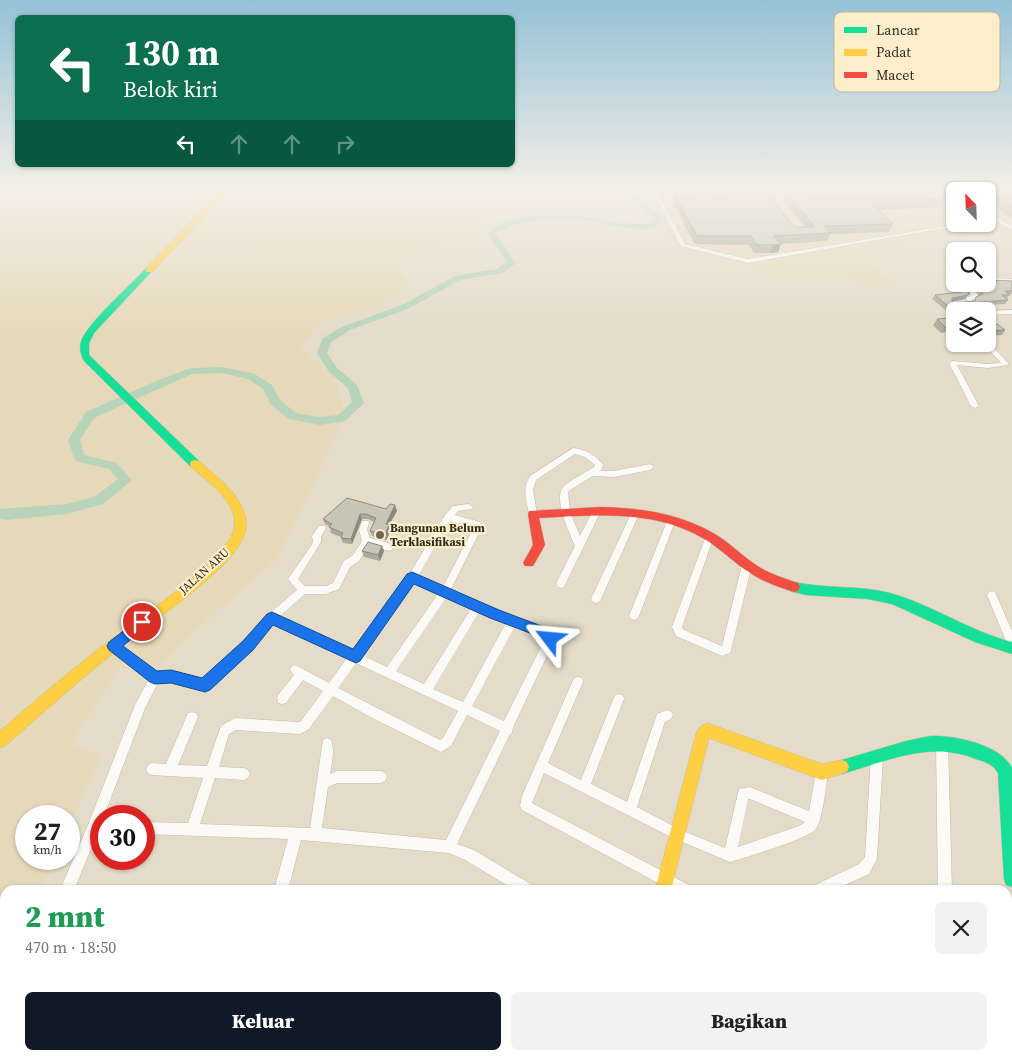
<!DOCTYPE html>
<html lang="id">
<head>
<meta charset="utf-8">
<style>
	:root { --surface:#fff; --page:#f2f2f2; --text:#202124; --muted:#757577; --accent:#111827 }
	body { margin:0; font-family:"Source Serif 4",serif; background:var(--page); color:var(--text); height:100vh; display:flex; flex-direction:column; font-size:19px; white-space:nowrap }
	* { box-sizing:border-box; margin:0 }
	p { font-size:16px; color:var(--muted) }
	.icon { flex:none; width:28px; height:28px; fill:none; stroke:currentColor; stroke-width:2; stroke-linecap:round; stroke-linejoin:round }
	.map { position:relative; flex:1; overflow:hidden }
	.details { position:absolute; left:0px; top:885px; width:1012px; height:175px; display:flex; flex-direction:column; background:var(--surface); border-radius:15px 15px 0 0; box-shadow:0 1px 4px #0004 }
	.details>* { flex:none }
	.banner { position:absolute; left:15px; top:15px; width:500px; height:152px; border-radius:8px; box-shadow:0 1px 4px #0004; background:#0b6e4f; color:#fff; overflow:hidden }
	.needle { width:32px; rotate:337deg }
	.buttons { position:absolute; left:946px; top:182px; display:grid; gap:10px }
	.buttons a { display:grid; place-items:center; width:50px; height:50px; border-radius:8px; background:var(--surface); box-shadow:0 1px 4px #0004; font-size:25px }
	.speed { position:absolute; left:15px; top:805px; display:flex; gap:10px; font-size:25px; font-weight:700; text-align:center }
	.speed>* { display:grid; place-content:center; width:65px; height:65px; border-radius:50%; background:var(--surface); box-shadow:0 1px 4px #0004; line-height:1 }
	.speed small { font-size:12px; font-weight:400 }
	.speed .limit { border:8px solid #d22; background:#fff; color:#111 }
	.pin { position:absolute; display:grid; place-items:center; width:42px; height:42px; color:#fff; margin:-21px; border:2px solid #fff; border-radius:50%; box-shadow:0 1px 5px #0007 }
	.me { position:absolute; width:55px; margin:-28px; rotate:299deg; stroke-linejoin:round; filter:drop-shadow(0 0 4px #0008) }
	.turn { display:flex; align-items:center; gap:18px; height:105px; padding:0 25px; font-size:22px }
	.turn .icon { width:65px; height:65px; stroke-width:2.5 }
	.turn b { display:block; font-size:35px; line-height:42px }
	.lanes { display:flex; align-items:center; height:48px; padding:0 25px; background:#0003; justify-content:center; gap:25px; direction:ltr }
	.lanes .off { opacity:.35 }
	.round { display:grid; place-items:center; flex:none; width:52px; height:52px; border-radius:8px; background:var(--page) }
	.overview { display:flex; align-items:center; justify-content:space-between; height:85px; padding:0 25px }
	h1 { font-size:30px; font-weight:800; line-height:38px; color:#1e9e55 }
	.cta { display:flex; gap:10px; margin-top:auto; padding:10px 25px }
	.cta a { flex:1; height:58px; border-radius:8px; background:var(--accent); color:#fff; font-size:20px; font-weight:800; line-height:58px; text-align:center }
	.cta a+a { background:var(--page); color:var(--text) }
	.map>svg:first-child { display:block }
	.built { fill:#e6d9ba; fill-rule:evenodd }
	.lines { fill:none; stroke-linecap:round; stroke-linejoin:round }
	.river { fill:#b7d4bb; fill-rule:evenodd }
	.street-casing { stroke:#c1bbac; stroke-width:1 }
	.fast-casing { stroke:#c1bbac; stroke-width:1 }
	.slow-casing { stroke:#c1bbac; stroke-width:1 }
	.jam-casing { stroke:#c1bbac; stroke-width:1 }
	.street { fill:#fbfaf7; fill-rule:evenodd }
	.fast { fill:#16e098; fill-rule:evenodd }
	.slow { fill:#ffcf43; fill-rule:evenodd }
	.jam { fill:#f24e42; fill-rule:evenodd }
	.wall { fill:#abaa9d }
	.shaded-wall { fill:#8b8b80 }
	.building { fill:#c7c6b7; stroke:#8b8b80 }
	.route { fill:#1a73e8; stroke:#114b97 }
	.poi-dot { fill:#70695a; stroke:#fceecb; stroke-width:2 }
	.labels { text-anchor:middle; stroke-width:4.5; stroke-linejoin:round; paint-order:stroke }
	.poi-label { font-size:12px; font-weight:bold; fill:#312b1e; stroke:#fceecb; text-anchor:start }
	.street-label { font-size:12px; fill:#312b1e; stroke:#fceecb }
	.key { fill:#fceecb; stroke:#bfb497; stroke-width:1 }
	.key-label { font-size:14px; fill:#312b1e }
</style>
</head>
<body>
<div class="map">
<svg width="1012" height="1060" viewBox="0 0 1012 1060">
	<rect width="100%" height="100%" fill="#e4dcc9"/>
	<!-- built -->
	<g class="built">
		<polygon points="0,188 509,188 509,213 483,221 472,245 435,246 399,270 410,288 372,311 320,323 301,347 334,376 346,416 277,559 189,636 161,665 123,663 71,744 101,756 69,826 69,816 26,816 26,859 54,859 39,890 5,890 5,964 0,975"/>
		<path d="M642 188H1012V242L994 228 954 234 932 243 891 247 858 256 898 284 880 289 839 277 776 278 746 265 676 247 640 190ZM955 191H988V224H955Z"/>
	</g>
	<g class="lines">
		<!-- river -->
		<path class="river" d="M618 188H625L661 217 662 219 655 228C629 232 606 222 582 220 553 218 521 218 496 234L516 263 503 273 460 280 408 309 350 330 331 342 327 353 337 368 357 385 364 403 345 421 320 425 289 419 271 405 263 389 248 379 222 373 192 374 94 418 80 440 84 455 117 463 132 480 103 504 67 514 7 520 0 519V509L67 504 94 497 118 479 109 469 75 461 68 440 70 437 86 412 156 381 191 368 222 367 255 374 272 385 280 400 296 413 320 417 338 415 352 402 348 388 329 372 317 353 323 338 344 326 402 305 455 276 497 269 507 262 492 241 488 233 503 222 531 216H583L614 223 650 224 654 219Z"/>
		<!-- street casing -->
		<g class="street-casing">
			<g id="street">
				<polygon points="657,192 661,193 659,196 685,244 748,259 958,224 967,224 748,263 681,246 655,196"/>
				<polygon points="988,218 999,219 1012,226 1012,230 996,221 988,220"/>
				<polygon points="988,278 1012,279 1012,283 988,282"/>
				<polygon points="963,284 969,284 979,297 972,299 972,303 958,305 963,311 957,311 951,305 951,303 967,301 967,297 972,296"/>
				<polygon points="1012,310 1012,314 988,315 988,311"/>
				<polygon points="988,342 1008,363 1008,365 988,368 957,365 979,406 975,408 971,406 949,363 952,361 988,364 1001,363 984,344 988,344"/>
				<path d="M573 448C585 449 596 455 603 465L601 471H614L650 464 654 467 650 470 614 477 593 476 570 490 568 492 570 512 580 536 594 509H600L601 511 564 587 561 588 558 587 556 584 575 546C570 534 552 497 564 486 572 479 585 473 594 467L595 465 585 457 575 454 536 480 533 490 537 514 536 516 533 517 529 514C526 500 522 488 530 476Z"/>
				<path d="M469 504 473 507 472 509 458 511 455 515 480 522 482 527 450 591 480 604 551 631 555 639 513 727 512 733 510 734 457 844 474 850 532 885 534 890H515L465 860 449 853 301 840 288 890H274L288 839 144 834V822L188 823 203 778 152 775 148 773 146 769 148 765 152 763 166 764 188 713 192 712 196 713 198 717 178 765 207 766 221 726 235 718 299 722 301 721 323 691 303 680 286 703 282 704 278 703 277 699 278 695 294 675 290 670 291 667 295 665 299 667 329 683 347 658 272 623 252 649 212 688 201 690 171 682 158 683 145 708 104 816H101L100 827 74 890H60L88 825 135 705 149 679 109 649 108 646 109 643 113 641 117 643 157 673 171 672 201 680 205 679 244 643 264 618 297 590 288 579 311 546 313 542 312 536 319 526H325L326 528 321 537V542L298 579 305 586H326L333 583 344 561 353 555 362 541 359 530 362 521H368L369 523 367 530 370 538 392 544 393 547 392 550 389 551 369 545 359 561 350 567 339 589 326 594H305L279 617 353 651 409 575 445 515 453 506ZM450 521 474 527 443 587 418 576ZM414 583 438 594 387 667 362 655ZM446 598 471 609 424 684 396 671ZM479 612 506 623 463 702 433 689ZM515 626 543 637 545 639 504 721 472 706ZM356 663 458 711 443 738 440 740 338 688ZM333 696 372 718 441 752 451 746 467 715 500 731 446 840 322 828 328 787 337 783H381L385 781 387 777 385 773 381 771H337L330 774C332 763 335 750 331 740L327 738 323 740 310 828 200 824 215 778 244 780 248 778 250 774 248 770 244 768 219 767 229 734 236 730 300 734 309 729Z"/>
				<polygon points="636,509 640,512 601,599 599,602 596,603 593,602 591,599 632,512"/>
				<polygon points="672,516 676,519 639,616 637,619 634,620 631,619 629,616 668,519"/>
				<polygon points="710,533 713,534 714,536 682,627 684,630 722,646 742,565 744,562 747,561 750,562 752,565 731,650 730,653 722,656 676,636 672,627 706,536 707,534"/>
				<polygon points="992,591 995,592 1012,631 1012,648 1008,646 987,595 989,592"/>
				<path d="M578 677 582 678 583 682 548 763 581 780 615 695 619 694 623 695 624 699 591 784 627 802 657 714 667 710 671 711 673 715 671 719 665 722 637 807 681 830 725 848 739 789 750 787 809 811 816 772 818 768 822 766 826 768 828 772C826 786 823 818 816 829 808 839 746 857 730 862L673 838 544 773 532 803 689 885 691 890H671L522 810 520 806 522 796 574 678ZM748 799H750L805 822 799 826 738 847Z"/>
				<polygon points="942,737 946,739 948,743 952,890 938,890 936,743 938,739"/>
				<polygon points="877,750 881,752 883,756 877,859 869,874 834,890 813,890 815,885 859,864 865,857 871,756 873,752"/>
				<polygon points="1008,941 1012,943 1012,958 1008,956"/>
				<polygon points="1008,960 1012,962 1012,977 1008,975"/>
				<polygon points="0,995 5,996 5,1010 0,1009"/>
				<polygon points="71,1055 88,1055 90,1060 73,1060"/>
				<polygon points="118,1055 134,1055 133,1060 117,1060"/>
				<polygon points="195,1055 211,1055 210,1060 194,1060"/>
				<polygon points="255,1055 271,1055 270,1060 254,1060"/>
				<polygon points="312,1055 328,1055 327,1060 311,1060"/>
				<polygon points="374,1055 390,1055 388,1060 372,1060"/>
				<polygon points="442,1055 458,1055 456,1060 440,1060"/>
				<polygon points="506,1055 543,1055 545,1060 522,1060 521,1056 520,1060 504,1060"/>
				<polygon points="577,1055 593,1055 591,1060 575,1060"/>
				<polygon points="664,1055 687,1055 689,1060 666,1060"/>
				<polygon points="778,1055 794,1055 796,1060 780,1060"/>
				<polygon points="805,1055 822,1055 824,1060 807,1060"/>
			</g>
		</g>
		<!-- fast casing -->
		<g class="fast-casing">
			<g id="fast">
				<path d="M146 268 153 270 94 333 89 343V355L199 461 200 464 199 467H191L84 361C81 355 79 349 81 342 86 324 132 284 146 268Z"/>
				<path d="M794 582C826 589 859 585 890 593 933 605 969 631 1012 642V654L975 642 892 604 868 599 806 595 790 591 788 587 790 583Z"/>
				<path d="M931 736C955 735 1001 745 1012 768V887L1006 885 1004 879 998 773C993 764 985 762 976 759 930 740 887 761 842 774L837 772 835 767 837 762 842 760 906 741Z"/>
			</g>
		</g>
		<!-- slow casing -->
		<g class="slow-casing">
			<g id="slow">
				<polygon points="225,188 231,188 152,272 146,272 146,268"/>
				<path d="M195 460 199 461C218 478 247 498 246 527 245 541 233 554 225 563 197 592 164 613 133 637 89 672 47 709 5 746L0 748V731C31 704 63 677 96 651 124 629 228 560 234 529 239 502 209 483 191 467L190 464 191 461Z"/>
				<polygon points="707,723 822,764 842,760 847,762 849,767 847,772 822,780 709,738 671,890 655,890 696,734 698,729"/>
			</g>
		</g>
		<!-- jam casing -->
		<g class="jam-casing">
			<path id="jam" d="M601 507C640 508 678 513 713 533 728 541 741 555 756 565 769 574 784 578 798 583L800 587 798 591 794 592C778 587 763 582 749 572 734 563 721 549 706 540 656 509 595 515 539 518L545 545 533 566H525L523 563 533 545 528 514 529 511Z"/>
		</g>
		<!-- street -->
		<use href="#street" class="street"/>
		<!-- fast -->
		<use href="#fast" class="fast"/>
		<!-- slow -->
		<use href="#slow" class="slow"/>
		<!-- jam -->
		<use href="#jam" class="jam"/>
	</g>
	<!-- wall -->
	<g class="wall">
		<polygon points="825,188 945,199 940,207 879,210 893,224 889,232 830,234 827,241 781,244 778,252 770,253 754,253 749,245 695,244 673,204 675,196 701,195 702,190 736,194 794,227 805,227 783,200 785,192 824,191"/>
		<polygon points="986,188 1012,188 1012,219 988,201 988,191 984,191"/>
		<polygon points="952,270 955,270 955,279 950,273"/>
		<polygon points="990,280 1012,281 1012,294 1009,294 1007,299 1006,299 1008,300 1005,304 972,306 969,309 964,310 962,306 964,302 974,301 976,297 979,295 971,284 988,284"/>
		<polygon points="951,283 971,291 965,299 952,301 952,302 957,307 954,311 947,311 932,299 935,295 955,293 949,287"/>
		<polygon points="937,319 955,323 955,342 946,332 941,333 933,325"/>
		<polygon points="988,325 1005,330 1002,335 988,336"/>
		<polygon points="956,344 971,344 968,348 960,348"/>
		<polygon points="386,509 397,511 389,525 391,530 386,540 372,536 370,531 374,522 368,519 362,519 352,544 343,543 341,538 341,537 331,533 330,527 325,524 323,519"/>
		<polygon points="382,546 384,551 380,561 364,557 362,551"/>
	</g>
	<!-- shaded-wall -->
	<g class="shaded-wall">
		<polygon points="781,244 778,252 770,253 773,245"/>
		<polygon points="971,291 969,295 966,296 968,295 965,299 950,302 952,298"/>
		<polygon points="395,505 397,511 389,525 391,530 386,540 385,535 386,524"/>
		<polygon points="360,514 362,519 352,544 351,539"/>
		<polygon points="382,546 384,551 380,561 378,555"/>
	</g>
	<!-- building -->
	<g class="building">
		<polygon points="825,188 931,188 945,199 871,202 893,224 825,226 830,233 774,236 781,244 773,245 757,245 751,236 697,236 675,196 706,195 702,190 731,189 736,194 767,193 794,227 815,227 785,192 827,191"/>
		<polygon points="986,188 1012,188 1012,207"/>
		<polygon points="988,278 990,280 1012,281 1012,291 1005,291 1010,295 1002,295 1008,300 968,303 972,305 967,306 964,302 975,301 976,297 983,294 976,284 988,284"/>
		<polygon points="955,282 955,284 966,284 971,291 968,292 968,295 952,298 952,302 957,307 949,307 935,295 961,292 951,283"/>
		<polygon points="951,318 955,323 955,332 950,327 945,327 937,319"/>
		<polygon points="997,324 1005,330 988,331 988,325"/>
		<polygon points="347,498 386,509 390,504 395,505 386,524 389,525 385,535 370,531 376,518 366,514 360,514 351,539 341,538 343,533 329,527 332,524 323,519"/>
		<polygon points="368,542 382,546 378,555 362,551"/>
	</g>
	<!-- sky -->
	<linearGradient id="sky" x2="0" y2="1"><stop stop-color="#94c1d6"/><stop offset="0.56" stop-color="#f3efe7"/><stop offset="1" stop-color="#f3efe7" stop-opacity="0"/></linearGradient>
	<rect width="1012" height="336" fill="url(#sky)"/>
	<!-- route -->
	<polygon class="route" points="412,572 499,610 552,630 557,639 555,643 550,645 546,643 543,638 490,618 414,584 360,661 356,663 273,625 253,650 210,690 205,692 171,683 155,684 150,682 109,650 107,646 109,642 142,617 147,619 149,622 147,626 123,646 157,671 171,670 202,678 243,641 267,614 272,612 353,649 407,574"/>
	<!-- markers -->
	<circle class="poi-dot" cx="380" cy="535" r="5"/>
	<g class="labels">
		<!-- poi labels -->
		<g class="poi-label">
			<text x="390" y="532">Bangunan Belum<tspan x="390" dy="14">Terklasifikasi</tspan></text>
		</g>
		<!-- street labels -->
		<g class="street-label">
			<text transform="translate(204 571) rotate(-42)" y="4">JALAN ARU</text>
		</g>
	</g>
	<!-- legend -->
	<rect x="834" y="12" width="166" height="80" rx="8" class="key"/>
	<rect x="844" y="27" width="23" height="6" fill="#16e098"/>
	<rect x="844" y="49" width="23" height="7" fill="#ffcf43"/>
	<rect x="844" y="72" width="23" height="6" fill="#f24e42"/>
	<g class="key-label">
		<text x="876" y="35">Lancar</text>
		<text x="876" y="57">Padat</text>
		<text x="876" y="80">Macet</text>
	</g>
</svg>
<div class="buttons">
<a><svg class="needle" viewBox="-14 -14 28 28"><path d="M0-13l5 13h-10z" fill="#e53935"/><path d="M0 13l5-13h-10z" fill="#757577"/></svg></a>
<a><svg class="icon" aria-label="search" viewBox="0 0 24 24"><circle cx="10" cy="10" r="6"/><path d="M15 15l6 6"/></svg></a>
<a><svg class="icon" aria-label="layers" viewBox="0 0 24 24"><path d="M12 4l9 5-9 5-9-5zM3 14l9 5 9-5"/></svg></a>
</div>
<div class="speed"><div>27<small>km/h</small></div><div class="limit">30</div></div>
<div class="pin" style="left:142px;top:622px;background:#d93025"><svg class="icon" aria-label="arrive" viewBox="0 0 24 24"><path d="M6 21V4h12l-3 4 3 4H6"/></svg></div>
<svg class="me" style="left:550px;top:639px" viewBox="-20 -20 40 40"><path d="M0-17L14 15 0 8-14 15z" fill="#1a73e8" stroke="#fff" stroke-width="4"/></svg>
<div class="banner">
<div class="turn"><svg class="icon" aria-label="left" viewBox="0 0 24 24"><path d="M17 20v-9H6M10 6l-5 5 5 5"/></svg><div><b>130 m</b>Belok kiri</div></div>
<div class="lanes"><svg class="icon" aria-label="left" viewBox="0 0 24 24"><path d="M17 20v-9H6M10 6l-5 5 5 5"/></svg><svg class="icon off" aria-label="ahead" viewBox="0 0 24 24"><path d="M12 20V5M6 11l6-6 6 6"/></svg><svg class="icon off" aria-label="ahead" viewBox="0 0 24 24"><path d="M12 20V5M6 11l6-6 6 6"/></svg><svg class="icon off" aria-label="right" viewBox="0 0 24 24"><path d="M7 20v-9h11M14 6l5 5-5 5"/></svg></div>
</div>
<section class="details">
<div class="overview"><div><h1>2 mnt</h1><p>470 m · 18:50</p></div><a class="round"><svg class="icon" aria-label="close" viewBox="0 0 24 24"><path d="M6 6l12 12M18 6L6 18"/></svg></a></div>
<div class="cta"><a>Keluar</a><a>Bagikan</a></div>
</section>
</div>
</body>
</html>
